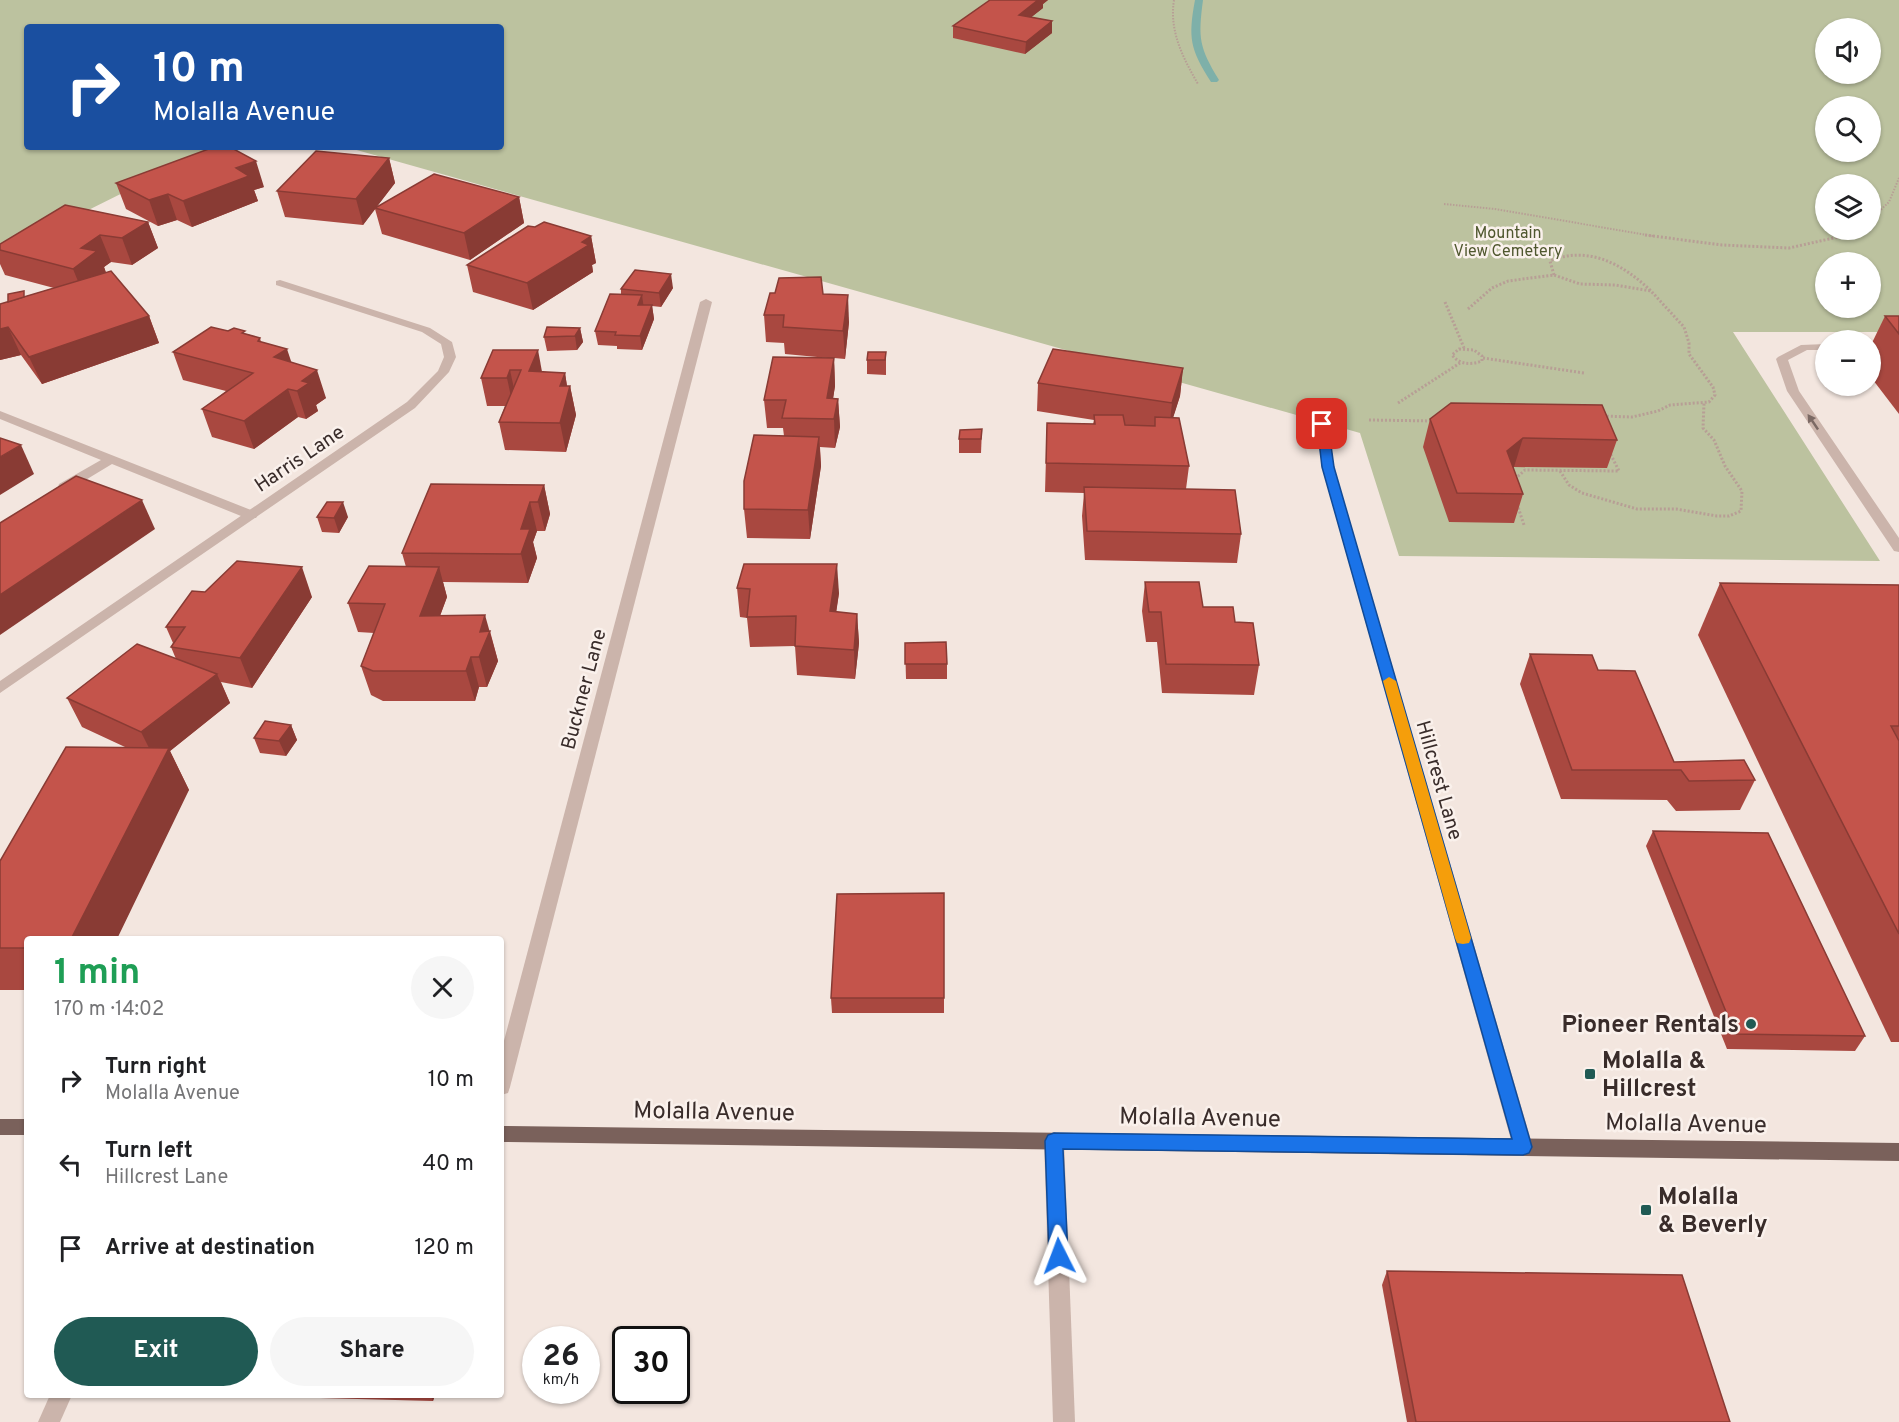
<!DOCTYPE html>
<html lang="en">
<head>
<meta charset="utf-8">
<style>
	:root { --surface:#fff; --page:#f6f6f6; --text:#202124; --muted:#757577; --accent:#205a54 }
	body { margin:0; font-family:Overpass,sans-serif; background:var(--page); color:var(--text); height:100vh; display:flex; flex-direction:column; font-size:22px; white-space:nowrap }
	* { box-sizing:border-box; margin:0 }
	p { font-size:20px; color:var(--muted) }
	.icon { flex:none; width:33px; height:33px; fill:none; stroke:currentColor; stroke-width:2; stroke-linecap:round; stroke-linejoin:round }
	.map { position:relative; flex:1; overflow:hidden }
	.side { position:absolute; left:24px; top:936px; width:480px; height:462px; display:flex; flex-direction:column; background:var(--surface); border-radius:6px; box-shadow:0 2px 4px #0004 }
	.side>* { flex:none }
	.banner { position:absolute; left:24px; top:24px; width:480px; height:126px; border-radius:6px; box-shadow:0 2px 4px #0004; background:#1a4fa0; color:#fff; overflow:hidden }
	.fabs { position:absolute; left:1815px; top:18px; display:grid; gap:12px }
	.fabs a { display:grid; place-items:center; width:66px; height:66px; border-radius:50%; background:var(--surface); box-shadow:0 2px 4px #0004; font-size:30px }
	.speed { position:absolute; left:522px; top:1326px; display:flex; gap:12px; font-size:30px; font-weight:700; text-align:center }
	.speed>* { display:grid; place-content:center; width:78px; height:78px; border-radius:50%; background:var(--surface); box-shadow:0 2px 4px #0004; line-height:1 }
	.speed small { font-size:15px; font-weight:400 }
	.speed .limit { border:3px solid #111; border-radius:9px; background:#fff; color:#111 }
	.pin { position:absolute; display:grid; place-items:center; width:51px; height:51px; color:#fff; margin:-26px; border-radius:12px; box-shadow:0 3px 9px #0006 }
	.me { position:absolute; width:66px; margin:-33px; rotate:357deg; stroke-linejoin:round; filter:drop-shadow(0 0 4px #0008) }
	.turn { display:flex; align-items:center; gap:21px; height:126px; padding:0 30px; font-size:27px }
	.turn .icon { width:78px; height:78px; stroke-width:2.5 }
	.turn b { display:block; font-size:42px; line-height:51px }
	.round { display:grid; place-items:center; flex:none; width:63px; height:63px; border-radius:32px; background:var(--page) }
	.overview { display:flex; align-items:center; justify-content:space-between; height:102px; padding:0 30px }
	h1 { font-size:36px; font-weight:700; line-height:45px; color:#1e9e55 }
	.button { display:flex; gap:12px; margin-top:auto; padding:12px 30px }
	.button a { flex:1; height:69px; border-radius:36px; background:var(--accent); color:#fff; font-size:24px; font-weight:700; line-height:69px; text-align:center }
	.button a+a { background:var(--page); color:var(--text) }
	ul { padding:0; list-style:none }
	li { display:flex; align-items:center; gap:18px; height:84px; padding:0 30px }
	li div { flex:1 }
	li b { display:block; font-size:22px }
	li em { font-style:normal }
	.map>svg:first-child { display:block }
	.green { fill:#bcc29f; fill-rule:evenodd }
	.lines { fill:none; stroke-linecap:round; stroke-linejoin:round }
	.stream { fill:#7eb0a9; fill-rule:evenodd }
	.path-far1 { stroke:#b79e95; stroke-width:2; stroke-dasharray:1.5 1.5; stroke-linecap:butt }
	.path { stroke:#b79e95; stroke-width:3; stroke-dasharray:2 2; stroke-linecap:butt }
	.lane { fill:#cbb4ab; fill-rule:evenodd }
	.street { fill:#cbb4ab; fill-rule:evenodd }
	.primary { fill:#7a615b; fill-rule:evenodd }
	.wall { fill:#a94840 }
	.shaded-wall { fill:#893b34 }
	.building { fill:#c4544b; stroke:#893b34; stroke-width:1.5 }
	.oneway { fill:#7b6964 }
	.route { fill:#1a73e8; stroke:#114b97; stroke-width:1.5 }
	.slow { fill:#f59e0b }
	.poi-dot { fill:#205a54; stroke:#faf1ec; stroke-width:2 }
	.labels { text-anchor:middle; stroke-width:5; stroke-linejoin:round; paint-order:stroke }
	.far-park-label { font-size:16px; fill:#4f572e; stroke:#faf1ec }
	.street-label { font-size:20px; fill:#392c2a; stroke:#faf1ec }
	.near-poi-label { font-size:24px; font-weight:bold; fill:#392c2a; stroke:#faf1ec; text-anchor:start }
	.near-street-label { font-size:24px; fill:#392c2a; stroke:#faf1ec }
</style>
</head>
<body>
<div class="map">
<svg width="1899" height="1422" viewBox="0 0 1899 1422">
	<rect width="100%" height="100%" fill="#f3e6df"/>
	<!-- green -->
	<path class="green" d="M0 0H1899V332H1733L1880 561 1399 556 1360 433 346 147H501V27H27V147H215L0 254ZM1826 28H1870V74H1826ZM1826 106H1870V152H1826ZM1826 184H1870V230H1826ZM1826 262H1870V308H1826Z"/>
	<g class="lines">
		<!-- stream -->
		<path class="stream" d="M1195 0H1203C1198 38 1199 47 1219 80L1217 82H1211C1190 49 1188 38 1195 0Z"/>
		<!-- path-far1 -->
		<g class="path-far1">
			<path d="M1174 0C1169 31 1183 58 1198 84"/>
			<polyline points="1444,204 1495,209 1653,236"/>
			<polyline points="1870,220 1889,202 1899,178"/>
			<polyline points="1840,236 1856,230"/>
		</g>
		<!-- path -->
		<g class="path">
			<polyline points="1645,235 1722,245 1789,248 1847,235"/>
			<path d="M1554 275 1550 261C1588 245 1623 264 1651 291"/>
			<polyline points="1445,302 1464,348"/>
			<polyline points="1468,309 1492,288 1508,281 1554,275 1580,284 1615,285 1651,291 1684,327 1689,343 1689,354 1713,387 1715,395 1709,402 1670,405 1658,411 1632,417 1602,416"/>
			<path d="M1459 349 1474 350 1482 356V361C1471 365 1460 365 1452 355Z"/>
			<polyline points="1483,358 1584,373"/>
			<polyline points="1398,403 1460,363"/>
			<polyline points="1369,420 1434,421"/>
			<polyline points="1560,471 1569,485 1582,493 1637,509 1676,509 1717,516 1729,516 1741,511 1742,491 1725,466 1714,440 1703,428 1704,403"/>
			<polyline points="1515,479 1525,470 1619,471 1610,453"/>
			<polyline points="1517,504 1524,525"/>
		</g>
		<!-- lane -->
		<g class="lane">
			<polygon points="1826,344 1826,350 1807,350 1788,360 1799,391 1899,538 1899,552 1894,551 1787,391 1776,359 1778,357 1801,345"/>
			<polygon points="0,411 256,512 258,515 256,518 246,518 112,464 69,490 59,490 58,487 59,484 101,460 0,419"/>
		</g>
		<!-- street -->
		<g class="street">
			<polygon points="280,280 430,328 452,342 456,357 449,372 415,408 0,693 0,681 407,402 438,371 444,357 441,344 422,332 276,285 276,281"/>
			<polygon points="706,299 712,302 510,1087 508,1093 501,1095 501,1052 700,302"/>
			<polygon points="1322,420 1328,424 1334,467 1533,1147 1530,1153 1523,1156 1516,1153 1513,1147 1322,467 1316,424"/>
			<polygon points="1054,1132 1061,1135 1064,1141 1075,1422 1053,1422 1044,1141 1047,1135"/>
			<polygon points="50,1395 72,1395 60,1422 38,1422"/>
		</g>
		<!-- primary -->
		<g class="primary">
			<rect x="0" y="1119" width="27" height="16"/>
			<polygon points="501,1126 1899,1143 1899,1161 501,1142"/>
		</g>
	</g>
	<!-- wall -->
	<g class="wall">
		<polygon points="990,0 1048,0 1043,4 1043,8 1031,17 1052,21 1052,33 1025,54 953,38 953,26"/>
		<polygon points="389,158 395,183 377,206 519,197 524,223 470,260 382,234 375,209 363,225 285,217 277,191"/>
		<polygon points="116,183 264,187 254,190 258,201 192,227 177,220 158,226 126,209"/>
		<polygon points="148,222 158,248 132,265 111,262 104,267 106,273 149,316 159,343 42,384 21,355 0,360 0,304 54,288 5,275 0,264 0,244"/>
		<polygon points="591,236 596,263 592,265 593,272 533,310 473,292 467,265"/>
		<polygon points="673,288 661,307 652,306 654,319 642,350 617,349 617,346 598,345 595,331 621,295 621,289"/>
		<polygon points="823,294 849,322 845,359 834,358 835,386 833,398 838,399 840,427 835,448 820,447 821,466 810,539 747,538 744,509 784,436 783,428 767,428 764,400 828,358 785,354 784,343 766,342 764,315"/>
		<polygon points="1885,316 1899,316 1899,414 1870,376 1870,347"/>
		<polygon points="580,328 583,342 577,350 547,351 544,337"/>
		<polygon points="228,331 247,334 260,338 261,342 291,362 326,398 316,405 318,411 306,419 298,417 254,449 212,437 202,409 226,391 183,380 173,352"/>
		<polygon points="493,350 542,372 565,373 567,386 570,386 576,415 566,452 505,450 499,422 505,406 487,406 481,378"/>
		<polygon points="886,352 886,375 867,374 867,360"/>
		<polygon points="1183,368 1180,396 1173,417 1189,466 1186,489 1241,534 1237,563 1085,560 1082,516 1084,493 1045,492 1047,423 1093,424 1094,420 1037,411 1038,383"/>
		<polygon points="1430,419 1617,440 1607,468 1514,467 1513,468 1523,494 1514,523 1449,522 1423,447"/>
		<polygon points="982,429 981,453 959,453 959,439"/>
		<polygon points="544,485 550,514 545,531 537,531 533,542 537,558 528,583 443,582 447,597 440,616 490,631 498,661 487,687 479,687 475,701 383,701 371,695 361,666 374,633 358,632 348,603 406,567 402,553"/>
		<polygon points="317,517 348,517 339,533 322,532"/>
		<polygon points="1145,582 1203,607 1235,622 1259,665 1254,695 1162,693 1157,642 1146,642 1142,611"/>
		<polygon points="1720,583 1899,585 1899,1042 1891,1042 1698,635"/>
		<polygon points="737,588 839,593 836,612 857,614 859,643 855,679 797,675 795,646 750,647 747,618 740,617"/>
		<polygon points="205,592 312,597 252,688 221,682 230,703 170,751 189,790 27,939 27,990 0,990 0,861 125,747 82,727 67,698 176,659 171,647 173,643 166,627"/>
		<polygon points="905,643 947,664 947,679 906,679"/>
		<polygon points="1530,654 1598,670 1674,762 1755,780 1740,810 1676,811 1667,800 1561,799 1520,684"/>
		<polygon points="291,725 297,740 286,756 260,753 254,738"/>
		<polygon points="1653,831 1865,1036 1855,1051 1727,1049 1646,846"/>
		<polygon points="944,893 944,1013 832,1013 831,998"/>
		<polygon points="1387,1271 1730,1422 1407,1422 1382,1285"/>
		<polygon points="205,1395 435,1395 433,1401"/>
	</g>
	<!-- shaded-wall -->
	<g class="shaded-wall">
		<polygon points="1038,0 1048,0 1043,4 1043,8 1019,27 1019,15"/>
		<polygon points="1052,21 1052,33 1025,54 1026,42"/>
		<polygon points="389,158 395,183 363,225 356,199"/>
		<polygon points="256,161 264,187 254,190 258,201 192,227 183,201 236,168"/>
		<polygon points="168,194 177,220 158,226 149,200"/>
		<polygon points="519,197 524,223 470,260 464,233"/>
		<polygon points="148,222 158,248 132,265 122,238"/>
		<polygon points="100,235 111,262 104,267 108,278 84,296 73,269 81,248"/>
		<polygon points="591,236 596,263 592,265 593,272 533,310 527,283 582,242"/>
		<polygon points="671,274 673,288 661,307 659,293"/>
		<polygon points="642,295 644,309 638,305"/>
		<polygon points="848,295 849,322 845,359 843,331"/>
		<polygon points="652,305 654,319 642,350 640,336"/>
		<polygon points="149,316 159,343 42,384 29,357"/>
		<polygon points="8,327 21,355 0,360 0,329"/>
		<polygon points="580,328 583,342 577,350 575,336"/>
		<polygon points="287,349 296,376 274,357"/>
		<polygon points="538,350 543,377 529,371"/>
		<polygon points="834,358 835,386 830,419 827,398"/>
		<polygon points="1183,368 1180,396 1169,431 1172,403"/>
		<polygon points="317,370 326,398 316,405 318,411 306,419 297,391 302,381"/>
		<polygon points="510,370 516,398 513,406 507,378"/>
		<polygon points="565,373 568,393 570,386 576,415 566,452 560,423 560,386"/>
		<polygon points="288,389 298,417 254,449 244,421"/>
		<polygon points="838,399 840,427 835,448 834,419"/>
		<polygon points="819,437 821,466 810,539 808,510"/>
		<polygon points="1523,438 1514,467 1498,480 1507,451"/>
		<polygon points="21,445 34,474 0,495 0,457"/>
		<polygon points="544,485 550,514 545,531 538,502"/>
		<polygon points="142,500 155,529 0,635 0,595"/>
		<polygon points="343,502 348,517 339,533 334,518"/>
		<polygon points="530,502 537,531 533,542 537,558 528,583 521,554 521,529"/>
		<polygon points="837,564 839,593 832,641 830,611"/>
		<polygon points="302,567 312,597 252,688 240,658"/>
		<polygon points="439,567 447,597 429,645 420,616"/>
		<polygon points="857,614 859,643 855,679 854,650"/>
		<polygon points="485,615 498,661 487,687 479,657 480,632"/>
		<polygon points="471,657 479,687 475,701 466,671"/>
		<polygon points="217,674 230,703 170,751 189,790 117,939 71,939 156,762 141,732"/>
		<polygon points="291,725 297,740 286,756 279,741"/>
		<polygon points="430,1395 435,1395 433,1401"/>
	</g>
	<!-- building -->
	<g class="building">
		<polygon points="990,0 1038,0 1019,15 1052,21 1026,42 953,26"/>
		<polygon points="214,147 230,147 256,161 236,168 249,176 183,201 168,194 149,200 116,183"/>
		<polygon points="316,151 389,158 356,199 277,191"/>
		<polygon points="434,174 519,197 464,233 375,208"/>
		<polygon points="65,205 148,222 122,238 100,235 81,248 97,251 73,269 0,250 0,244"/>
		<polygon points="544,222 591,236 582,242 589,245 527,283 467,265 528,226 535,227"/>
		<polygon points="635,270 671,274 659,293 621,289"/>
		<polygon points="111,271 149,316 29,357 8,327 0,329 0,304"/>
		<polygon points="821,277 823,294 848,295 843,331 783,327 784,315 764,315 770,293 775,293 779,278"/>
		<polygon points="24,291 24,297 8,302 8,294"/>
		<polygon points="610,294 642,295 638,305 652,305 640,336 615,335 616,332 595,331"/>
		<polygon points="1885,316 1899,316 1899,334"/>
		<polygon points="211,327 228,331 234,328 245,331 242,333 260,338 258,341 287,349 274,357 317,370 302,381 309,383 297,391 288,389 244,421 202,409 253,373 173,352"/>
		<polygon points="547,327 580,328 575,336 544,337"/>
		<polygon points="1053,349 1183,368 1172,403 1038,383"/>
		<polygon points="493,350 538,350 529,371 565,373 560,386 570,386 560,423 499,422 521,370 510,370 507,378 481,378"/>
		<polygon points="868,352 886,352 885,360 867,360"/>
		<polygon points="773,357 834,358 827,398 838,399 834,419 782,418 786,400 764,400"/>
		<polygon points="1451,403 1602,405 1617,440 1523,438 1507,451 1523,494 1457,493 1430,419"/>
		<polygon points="1094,415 1123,415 1125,425 1155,426 1155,417 1179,418 1189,466 1046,463 1047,423 1095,424"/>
		<polygon points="982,429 981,439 959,439 960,430"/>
		<polygon points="754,435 819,437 808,510 744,509 744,481"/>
		<polygon points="0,438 21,445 0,457"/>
		<polygon points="76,476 142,500 0,595 0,523"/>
		<polygon points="431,484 544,485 538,502 530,502 521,529 530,529 521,554 402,553"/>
		<polygon points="1084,487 1235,490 1241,534 1087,531"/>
		<polygon points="327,502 343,502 334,518 317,517"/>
		<polygon points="237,561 302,567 240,658 171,647 185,627 166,627 192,591 205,592"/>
		<polygon points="744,564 837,564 830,611 857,614 854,650 795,646 796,616 747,617 750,589 737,588"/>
		<polygon points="369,566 439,567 420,616 485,615 480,632 490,631 479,657 471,657 466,671 373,671 361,666 385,604 348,603"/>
		<polygon points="1145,582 1199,582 1203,607 1233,607 1235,622 1253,623 1259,665 1166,664 1161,612 1149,612"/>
		<polygon points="1720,583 1899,585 1899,726 1891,726 1899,741 1899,934"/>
		<polygon points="946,642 947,664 905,664 905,643"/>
		<polygon points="137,644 217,674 141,732 67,698"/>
		<polygon points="1530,654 1592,655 1598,670 1635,671 1674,762 1744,760 1755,780 1689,781 1681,770 1572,770"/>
		<polygon points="265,721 291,725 279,741 254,738"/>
		<polygon points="66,747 169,748 71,939 27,939 27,948 0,948 0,861"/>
		<polygon points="1653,831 1768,833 1865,1036 1735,1034"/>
		<polygon points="944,893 944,998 831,998 837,894"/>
		<polygon points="1387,1271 1682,1275 1730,1422 1416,1422"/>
	</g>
	<!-- one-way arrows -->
	<defs><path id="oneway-solid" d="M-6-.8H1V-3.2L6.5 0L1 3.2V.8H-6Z" transform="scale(1.5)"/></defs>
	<use class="oneway" href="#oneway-solid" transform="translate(1813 422) rotate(-124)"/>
	<!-- route -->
	<polygon class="route" points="1322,420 1328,424 1334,467 1532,1147 1529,1153 1523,1155 1063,1149 1068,1256 1065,1262 1059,1265 1052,1262 1049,1256 1045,1141 1048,1135 1054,1133 1512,1139 1322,467 1317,424"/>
	<!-- slow -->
	<polygon class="slow" points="1389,677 1396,681 1471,938 1469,943 1463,944 1457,943 1455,938 1383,681"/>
	<!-- markers -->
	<g class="poi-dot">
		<circle cx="1751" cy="1024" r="6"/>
		<rect x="1584" y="1068" width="12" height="12" rx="3"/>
		<rect x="1640" y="1204" width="12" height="12" rx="3"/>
	</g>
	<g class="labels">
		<!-- far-park labels -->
		<g class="far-park-label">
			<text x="1508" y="238">Mountain<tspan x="1508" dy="18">View Cemetery</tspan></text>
		</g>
		<!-- street labels -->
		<g class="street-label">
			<text transform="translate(299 458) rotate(-34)" y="7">Harris Lane</text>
			<text transform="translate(583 689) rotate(-75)" y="7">Buckner Lane</text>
			<text transform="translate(1440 780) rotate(74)" y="7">Hillcrest Lane</text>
		</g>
		<!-- near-poi labels -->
		<g class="near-poi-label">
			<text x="1739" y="1032" text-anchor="end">Pioneer Rentals</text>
			<text x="1602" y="1068">Molalla &amp;<tspan x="1602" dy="28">Hillcrest</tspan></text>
			<text x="1658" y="1204">Molalla<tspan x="1658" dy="28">&amp; Beverly</tspan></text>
		</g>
		<!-- near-street labels -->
		<g class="near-street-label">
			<text transform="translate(714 1111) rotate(1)" y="8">Molalla Avenue</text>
			<text transform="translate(1200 1117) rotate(1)" y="8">Molalla Avenue</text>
			<text transform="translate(1686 1123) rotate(1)" y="8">Molalla Avenue</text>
		</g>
	</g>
</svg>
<div class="fabs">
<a><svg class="icon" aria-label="sound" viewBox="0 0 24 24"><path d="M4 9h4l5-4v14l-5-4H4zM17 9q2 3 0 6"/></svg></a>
<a><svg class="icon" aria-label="search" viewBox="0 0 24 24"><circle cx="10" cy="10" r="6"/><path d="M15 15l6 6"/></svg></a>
<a><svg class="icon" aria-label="layers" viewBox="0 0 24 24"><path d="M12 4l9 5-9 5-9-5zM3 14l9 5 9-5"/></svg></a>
<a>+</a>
<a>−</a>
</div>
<div class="speed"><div>26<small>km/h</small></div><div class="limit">30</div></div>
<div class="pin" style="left:1322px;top:424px;background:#d93025"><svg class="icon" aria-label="arrive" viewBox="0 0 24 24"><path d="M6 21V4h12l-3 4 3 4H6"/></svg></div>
<svg class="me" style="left:1059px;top:1256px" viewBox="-20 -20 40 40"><path d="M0-17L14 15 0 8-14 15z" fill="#1a73e8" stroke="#fff" stroke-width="4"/></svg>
<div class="banner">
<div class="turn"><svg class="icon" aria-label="right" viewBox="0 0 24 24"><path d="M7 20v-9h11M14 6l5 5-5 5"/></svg><div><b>10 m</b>Molalla Avenue</div></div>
</div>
<section class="side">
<div class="overview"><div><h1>1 min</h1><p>170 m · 14:02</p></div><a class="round"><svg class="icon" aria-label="close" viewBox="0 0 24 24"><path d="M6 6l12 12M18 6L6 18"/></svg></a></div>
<ul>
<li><svg class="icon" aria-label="right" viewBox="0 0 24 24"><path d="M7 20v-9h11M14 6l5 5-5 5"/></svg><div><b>Turn right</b><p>Molalla Avenue</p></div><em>10 m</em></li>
<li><svg class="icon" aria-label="left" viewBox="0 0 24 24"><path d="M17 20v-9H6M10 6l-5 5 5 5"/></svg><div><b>Turn left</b><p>Hillcrest Lane</p></div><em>40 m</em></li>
<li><svg class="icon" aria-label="arrive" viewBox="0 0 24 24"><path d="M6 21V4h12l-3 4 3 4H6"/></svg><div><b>Arrive at destination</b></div><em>120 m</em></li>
</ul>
<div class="button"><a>Exit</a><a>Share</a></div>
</section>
</div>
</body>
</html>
